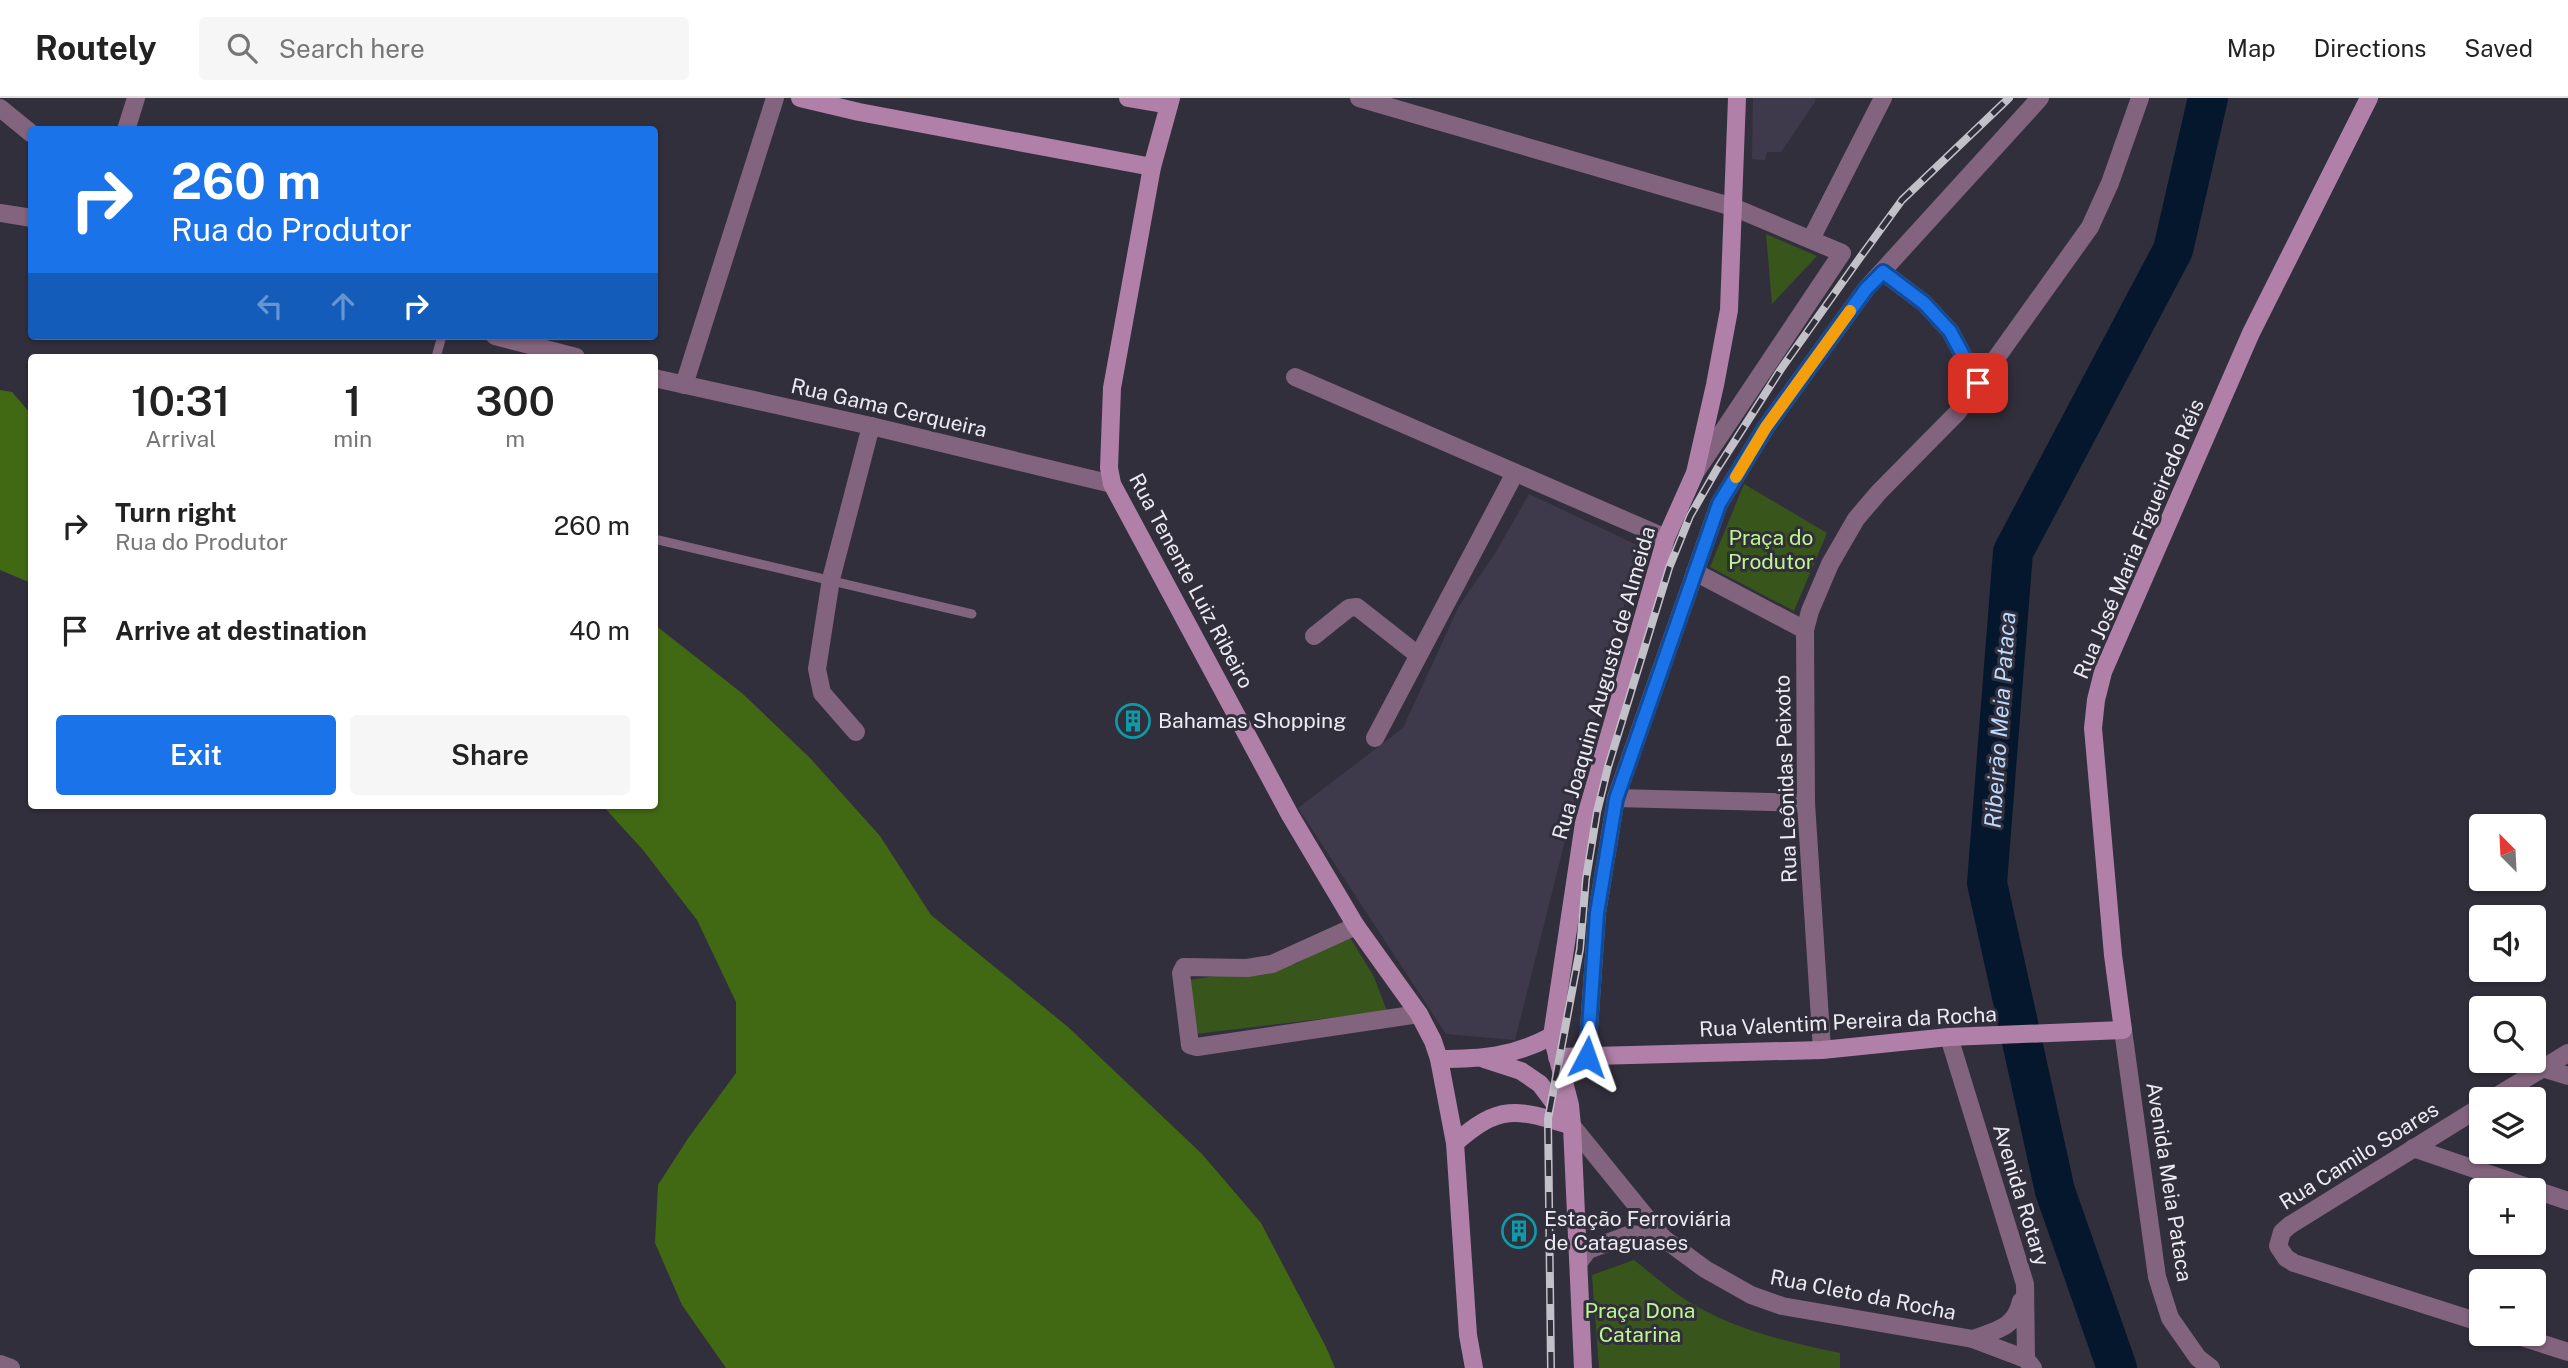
<!DOCTYPE html>
<html lang="en">
<head>
<meta charset="utf-8">
<style>
	:root { --surface:#fff; --page:#f6f6f6; --text:#222; --muted:#767676; --line:#e0e0e0; --accent:#1a73e8 }
	body { margin:0; font-family:"Public Sans",sans-serif; background:var(--page); color:var(--text); height:100vh; display:flex; flex-direction:column; font-size:26px; white-space:nowrap }
	* { box-sizing:border-box; margin:0 }
	p { font-size:23px; color:var(--muted) }
	.icon { flex:none; width:38px; height:38px; fill:none; stroke:currentColor; stroke-width:2; stroke-linecap:round; stroke-linejoin:round }
	.map { position:relative; flex:1; overflow:hidden }
	.panel { position:absolute; left:28px; top:256px; width:630px; height:455px; display:flex; flex-direction:column; background:var(--surface); border-radius:7px; box-shadow:0 2px 5px #0004 }
	.panel>* { flex:none }
	.top-card { position:absolute; left:28px; top:28px; width:630px; height:214px; border-radius:7px; box-shadow:0 2px 5px #0004; background:#1a73e8; color:#fff; overflow:hidden }
	.needle { width:46px; rotate:336deg }
	.controls { position:absolute; left:2469px; top:716px; display:grid; gap:14px }
	.controls a { display:grid; place-items:center; width:77px; height:77px; border-radius:7px; background:var(--surface); box-shadow:0 2px 5px #0004; font-size:35px }
	.pin { position:absolute; display:grid; place-items:center; width:60px; height:60px; color:#fff; margin:-30px; border-radius:14px; box-shadow:0 4px 10px #0006 }
	.me { position:absolute; width:77px; margin:-38px; rotate:4deg; stroke-linejoin:round; filter:drop-shadow(0 0 5px #0008) }
	.turn { display:flex; align-items:center; gap:24px; height:147px; padding:0 28px; font-size:32px }
	.turn .icon { width:91px; height:91px; stroke-width:2.5 }
	.turn b { display:block; font-size:49px; line-height:60px }
	.lanes { display:flex; align-items:center; height:66px; padding:0 28px; background:#0003; justify-content:center; gap:35px; direction:ltr }
	.lanes .off { opacity:.35 }
	.eta { display:flex; justify-content:space-evenly; align-items:center; height:119px; text-align:center }
	.eta b { font-size:42px; font-weight:600; line-height:49px }
	.primary-button { display:flex; gap:14px; margin-top:auto; padding:14px 28px }
	.primary-button a { flex:1; height:80px; border-radius:7px; background:var(--accent); color:#fff; font-size:28px; font-weight:600; line-height:80px; text-align:center }
	.primary-button a+a { background:var(--page); color:var(--text) }
	ul { padding:0; list-style:none }
	li { display:flex; align-items:center; gap:21px; height:105px; padding:0 28px }
	li div { flex:1 }
	li b { display:block; font-size:26px }
	li em { font-style:normal }
	header { display:flex; align-items:center; gap:42px; box-sizing:border-box; height:98px; padding:0 35px; background:var(--surface); border-bottom:2px solid var(--line) }
	header strong { font-size:33px }
	nav { display:flex; gap:38px; margin-inline-start:auto; font-size:24px }
	.search { width:490px; height:63px; background:var(--page); display:flex; align-items:center; gap:18px; box-sizing:border-box; padding:0 24px; border-radius:7px; color:var(--muted); font-size:26px }
	.map>svg:first-child { display:block }
	.built { fill:#3f3a4b }
	.green { fill:#38551b }
	.forest { fill:#416913 }
	.lines { fill:none; stroke-linecap:round; stroke-linejoin:round }
	.river { stroke:#05172c; stroke-width:40 }
	.lane { stroke:#83647e; stroke-width:9 }
	.street { stroke:#83647e; stroke-width:18 }
	.secondary { stroke:#b080a9; stroke-width:18 }
	.rail-casing { stroke:#c2c0c9; stroke-width:8 }
	.rail { stroke:#322f3c; stroke-width:5; stroke-dasharray:16; stroke-linecap:butt }
	.route-casing { stroke:#114b97; stroke-width:18 }
	.route { stroke:#1a73e8; stroke-width:12 }
	.slow { stroke:#f59e0b; stroke-width:12 }
	.labels { text-anchor:middle; stroke-width:6; stroke-linejoin:round; paint-order:stroke }
	.street-label { font-size:21px; fill:#eceaf2; stroke:#322f3c }
	.park-label { font-size:21px; fill:#bdf88b; stroke:#322f3c }
	.poi-label { font-size:21px; fill:#eceaf2; stroke:#322f3c; text-anchor:start }
	.water-label { font-size:23px; font-style:italic; fill:#bbdaff; stroke:#322f3c }
</style>
</head>
<body>
<header>
<strong>Routely</strong>
<div class="search"><svg class="icon" aria-label="search" viewBox="0 0 24 24"><circle cx="10" cy="10" r="6"/><path d="M15 15l6 6"/></svg>Search here</div>
<nav><a>Map</a><a>Directions</a><a>Saved</a></nav>
</header>
<div class="map">
<svg width="2568" height="1270" viewBox="0 0 2568 1270">
	<rect width="100%" height="100%" fill="#322f3c"/>
	<!-- built -->
	<g class="built">
		<polygon points="1753,0 1815,0 1815,4 1781,54 1767,54 1765,62 1752,61"/>
		<polygon points="1529,396 1639,448 1515,942 1446,936 1298,710 1403,630 1459,508 1496,454"/>
	</g>
	<!-- green -->
	<g class="green">
		<polygon points="1766,136 1817,158 1772,206"/>
		<polygon points="1744,386 1827,435 1794,513 1710,469"/>
		<polygon points="1348,836 1374,879 1387,913 1196,936 1189,882 1296,866"/>
		<path d="M1634 1162C1651 1175 1668 1191 1686 1202 1732 1231 1787 1244 1840 1255V1270H1599L1592 1177Z"/>
	</g>
	<!-- forest -->
	<g class="forest">
		<polygon points="0,292 12,294 31,316 31,485 0,472"/>
		<polygon points="655,527 743,596 810,660 880,738 931,817 1068,929 1202,1056 1261,1125 1326,1249 1335,1270 726,1270 682,1207 655,1145 658,1087 689,1039 736,975 736,904 697,822 643,752 602,707 654,707"/>
	</g>
	<g class="lines">
		<!-- river -->
		<polyline class="river" points="2117,1270 2055,1093 1987,785 2013,454 2173,152 2208,0"/>
		<!-- lane -->
		<g class="lane">
			<polyline points="436,259 442,238"/>
			<polyline points="654,441 972,516"/>
		</g>
		<!-- street -->
		<g class="street">
			<polyline points="1359,0 1733,109 1842,155 1697,372"/>
			<polyline points="0,10 32,36"/>
			<polyline points="126,32 136,0"/>
			<polyline points="0,115 32,120"/>
			<polyline points="1811,141 1883,0"/>
			<polyline points="1883,174 1924,205 1950,233 1978,285"/>
			<polyline points="495,238 576,259"/>
			<polyline points="1295,279 1666,440"/>
			<polyline points="654,280 871,328 1112,386"/>
			<polyline points="684,287 775,0"/>
			<polyline points="1695,474 1805,532"/>
			<polyline points="1314,538 1349,510 1357,509 1418,557"/>
			<polyline points="856,634 822,595 817,571 831,481 871,328"/>
			<polyline points="1375,640 1515,375"/>
			<polyline points="1616,700 1806,705"/>
			<polyline points="1356,828 1272,866 1247,870 1184,869 1181,875 1190,947 1197,949 1419,916"/>
			<polyline points="2123,932 2157,1179 2170,1220 2198,1260 2211,1270"/>
			<polyline points="1949,939 2025,1186 2026,1261 2033,1270"/>
			<polyline points="1822,952 1806,705 1805,532 1810,513 1830,466 1856,421 1879,394 1957,315 2090,129 2110,85 2140,0"/>
			<polyline points="1587,959 1597,815 1616,700 1719,406 1766,329 1866,191 2040,0"/>
			<polyline points="2542,970 2568,978"/>
			<polyline points="2492,1001 2568,955"/>
			<polyline points="2482,1008 2290,1127 2282,1134 2278,1148 2286,1160 2294,1165 2482,1225"/>
			<polyline points="1572,1028 1663,1140 1705,1171 1751,1197 1782,1208 1973,1241 2026,1261"/>
			<polyline points="2413,1050 2568,1103"/>
			<polyline points="1579,1164 1588,1152 1631,1136 1663,1140"/>
			<polyline points="2512,1236 2568,1254"/>
			<path d="M1973 1241C1997 1232 2015 1230 2021 1203"/>
			<polyline points="0,1266 11,1270"/>
		</g>
		<!-- secondary -->
		<g class="secondary">
			<polyline points="800,0 859,14 1152,69"/>
			<polyline points="1128,0 1169,7"/>
			<polyline points="1171,0 1152,69 1112,290 1109,370 1112,386 1290,717 1356,828 1419,916 1433,943 1439,961 1455,1045 1468,1237 1474,1270"/>
			<polyline points="1557,959 1822,952 1949,939 2123,932 2113,857 2093,630 2096,602 2103,574 2251,235 2369,0"/>
			<path d="M1439 961C1482 961 1512 959 1552 938"/>
			<polyline points="1484,961 1521,973 1540,986 1570,1026"/>
			<path d="M1455 1045C1500 1005 1517 1011 1572 1028"/>
			<polyline points="1583,1270 1572,1028 1570,1007 1552,938 1584,725 1666,440 1695,375 1715,287 1729,212 1737,0"/>
		</g>
		<!-- rail casing -->
		<g class="rail-casing">
			<polyline id="rail" points="1551,1270 1548,1021 1580,851 1586,781 1597,714 1608,669 1669,470 1690,418 1717,371 1781,271 1859,161 1902,102 2009,0"/>
		</g>
		<!-- rail -->
		<use href="#rail" class="rail"/>
	</g>
	<g class="lines">
		<!-- route casing -->
		<g class="route-casing">
			<polyline id="route" points="1587,959 1597,815 1616,701 1719,406 1766,329 1866,191 1883,174 1924,205 1950,233 1978,285"/>
		</g>
		<!-- route -->
		<use href="#route" class="route"/>
		<!-- slow -->
		<polyline class="slow" points="1736,379 1766,329 1850,213"/>
	</g>
	<!-- icons -->
	<defs>
		<g id="building-ring" transform="scale(1.75)"><circle r="9.5" fill="#322f3c" stroke="#0f9aa8" stroke-width="1.5"/><path d="M-4-6H4V6H1V3H-1V6H-4ZM-2.5-4.3h1.7v1.8h-1.7ZM.8-4.3h1.7v1.8H.8ZM-2.5-1h1.7V.8h-1.7ZM.8-1h1.7V.8H.8Z" fill="#0f9aa8"/></g>
	</defs>
	<g fill-rule="evenodd">
		<use href="#building-ring" x="1133" y="623"/>
		<use href="#building-ring" x="1519" y="1133"/>
	</g>
	<g class="labels">
		<!-- street labels -->
		<g class="street-label">
			<text transform="translate(889 310) rotate(13)" y="7">Rua Gama Cerqueira</text>
			<text transform="translate(2139 441) rotate(-67)" y="7">Rua José Maria Figueiredo Réis</text>
			<text transform="translate(1191 483) rotate(62)" y="7">Rua Tenente Luiz Ribeiro</text>
			<text transform="translate(1604 585) rotate(-74)" y="7">Rua Joaquim Augusto de Almeida</text>
			<text transform="translate(1786 681) rotate(-92)" y="7">Rua Leônidas Peixoto</text>
			<text transform="translate(1848 924) rotate(-3)" y="7">Rua Valentim Pereira da Rocha</text>
			<text transform="translate(2359 1058) rotate(-32)" y="7">Rua Camilo Soares</text>
			<text transform="translate(2169 1084) rotate(81)" y="7">Avenida Meia Pataca</text>
			<text transform="translate(2021 1097) rotate(73)" y="7">Avenida Rotary</text>
			<text transform="translate(1863 1197) rotate(11)" y="7">Rua Cleto da Rocha</text>
		</g>
		<!-- park labels -->
		<g class="park-label">
			<text x="1771" y="447">Praça do<tspan x="1771" dy="24">Produtor</tspan></text>
			<text x="1640" y="1220">Praça Dona<tspan x="1640" dy="24">Catarina</tspan></text>
		</g>
		<!-- poi labels -->
		<g class="poi-label">
			<text x="1158" y="630">Bahamas Shopping</text>
			<text x="1544" y="1128">Estação Ferroviária<tspan x="1544" dy="24">de Cataguases</tspan></text>
		</g>
		<!-- water labels -->
		<g class="water-label">
			<text transform="translate(2000 622) rotate(-86)" y="8">Ribeirão Meia Pataca</text>
		</g>
	</g>
</svg>
<div class="controls">
<a><svg class="needle" viewBox="-14 -14 28 28"><path d="M0-13l5 13h-10z" fill="#e53935"/><path d="M0 13l5-13h-10z" fill="#767676"/></svg></a>
<a><svg class="icon" aria-label="sound" viewBox="0 0 24 24"><path d="M4 9h4l5-4v14l-5-4H4zM17 9q2 3 0 6"/></svg></a>
<a><svg class="icon" aria-label="search" viewBox="0 0 24 24"><circle cx="10" cy="10" r="6"/><path d="M15 15l6 6"/></svg></a>
<a><svg class="icon" aria-label="layers" viewBox="0 0 24 24"><path d="M12 4l9 5-9 5-9-5zM3 14l9 5 9-5"/></svg></a>
<a>+</a>
<a>−</a>
</div>
<div class="pin" style="left:1978px;top:285px;background:#d93025"><svg class="icon" aria-label="arrive" viewBox="0 0 24 24"><path d="M6 21V4h12l-3 4 3 4H6"/></svg></div>
<svg class="me" style="left:1587px;top:959px" viewBox="-20 -20 40 40"><path d="M0-17L14 15 0 8-14 15z" fill="#1a73e8" stroke="#fff" stroke-width="4"/></svg>
<div class="top-card">
<div class="turn"><svg class="icon" aria-label="right" viewBox="0 0 24 24"><path d="M7 20v-9h11M14 6l5 5-5 5"/></svg><div><b>260 m</b>Rua do Produtor</div></div>
<div class="lanes"><svg class="icon off" aria-label="left" viewBox="0 0 24 24"><path d="M17 20v-9H6M10 6l-5 5 5 5"/></svg><svg class="icon off" aria-label="ahead" viewBox="0 0 24 24"><path d="M12 20V5M6 11l6-6 6 6"/></svg><svg class="icon" aria-label="right" viewBox="0 0 24 24"><path d="M7 20v-9h11M14 6l5 5-5 5"/></svg></div>
</div>
<section class="panel">
<div class="eta">
<div><b>10:31</b><p>Arrival</p></div>
<div><b>1</b><p>min</p></div>
<div><b>300</b><p>m</p></div>
</div>
<ul>
<li><svg class="icon" aria-label="right" viewBox="0 0 24 24"><path d="M7 20v-9h11M14 6l5 5-5 5"/></svg><div><b>Turn right</b><p>Rua do Produtor</p></div><em>260 m</em></li>
<li><svg class="icon" aria-label="arrive" viewBox="0 0 24 24"><path d="M6 21V4h12l-3 4 3 4H6"/></svg><div><b>Arrive at destination</b></div><em>40 m</em></li>
</ul>
<div class="primary-button"><a>Exit</a><a>Share</a></div>
</section>
</div>
</body>
</html>
